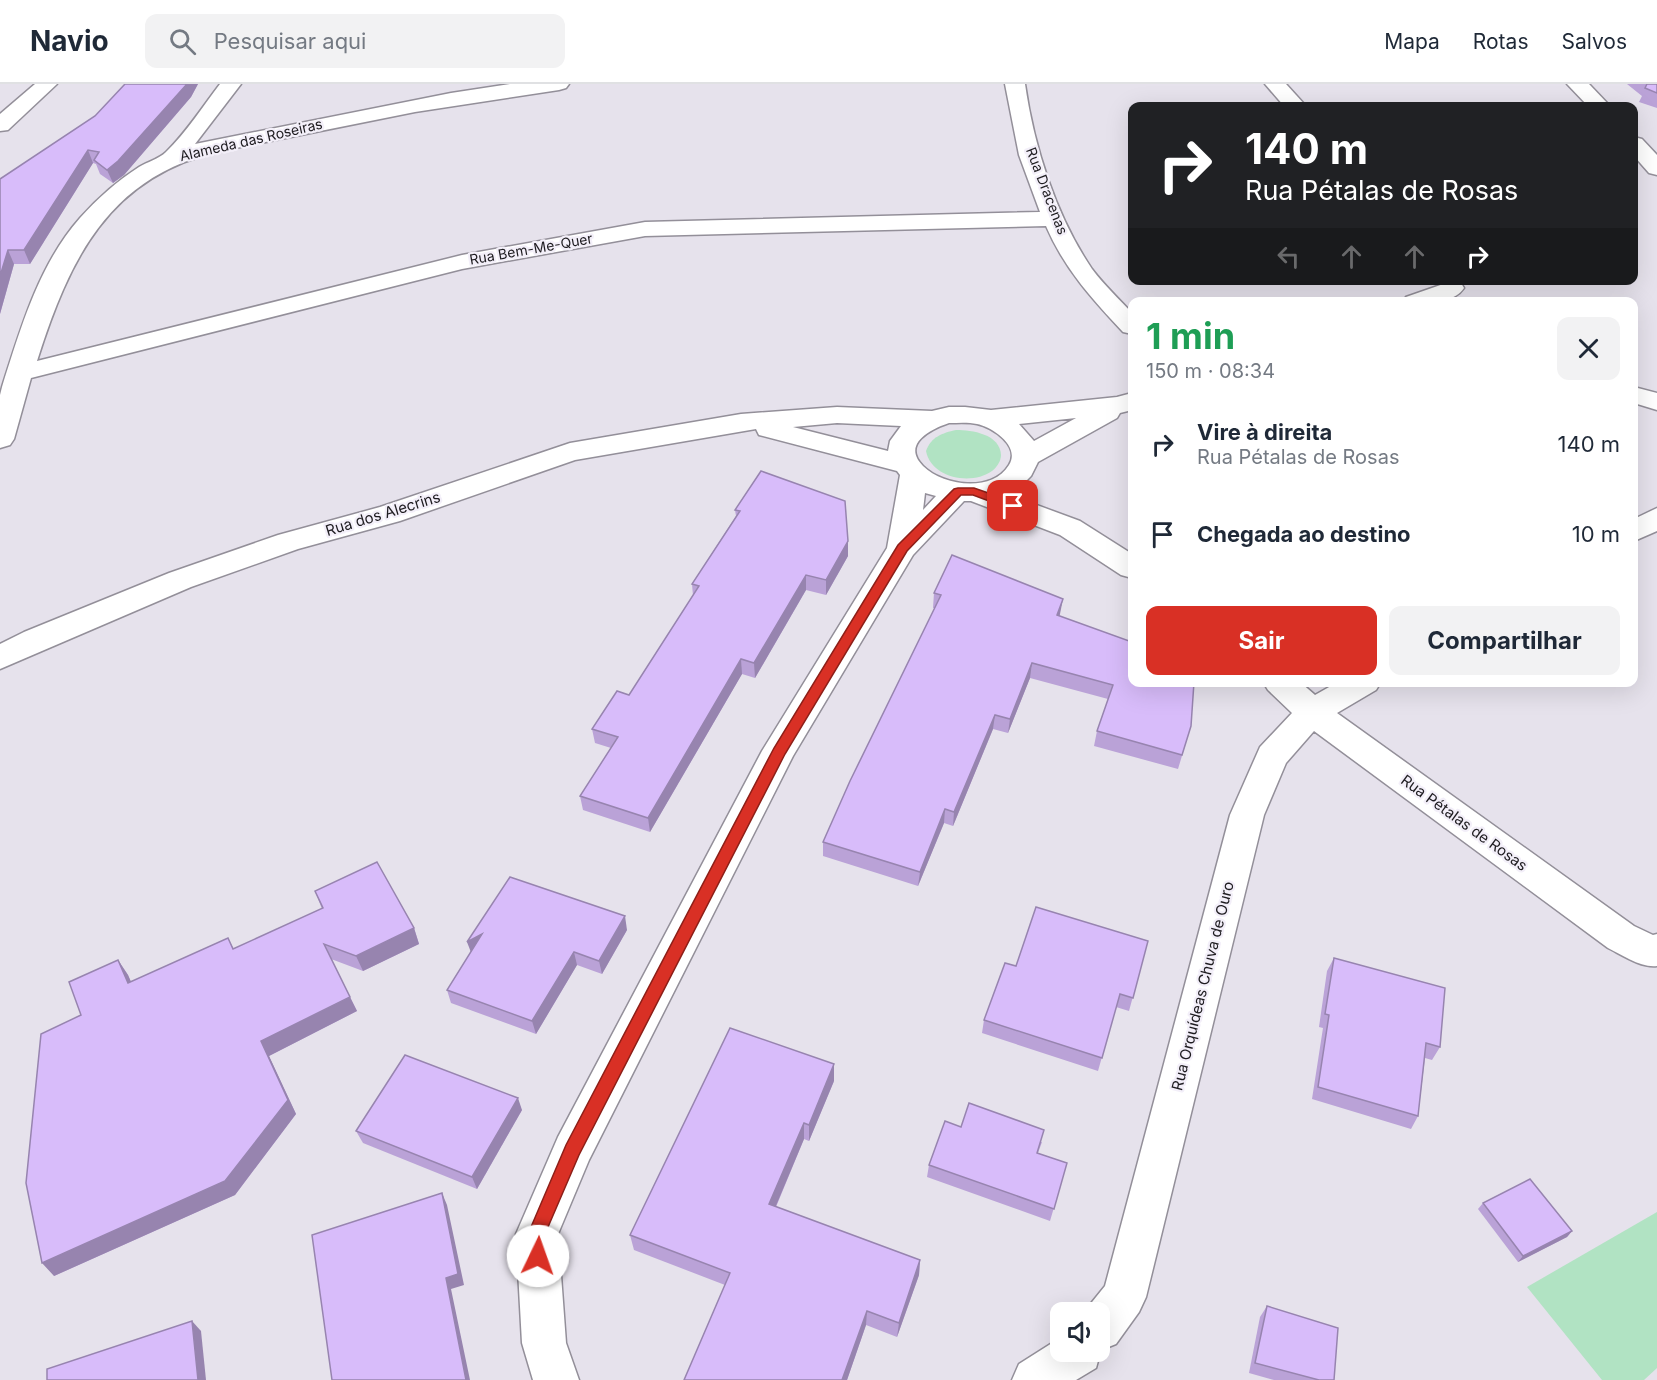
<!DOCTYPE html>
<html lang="pt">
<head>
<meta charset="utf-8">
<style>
	:root { --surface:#fff; --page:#f2f2f3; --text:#1f2937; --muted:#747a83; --line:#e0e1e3; --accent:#d93025 }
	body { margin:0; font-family:Inter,sans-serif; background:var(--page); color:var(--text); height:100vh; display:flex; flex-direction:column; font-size:22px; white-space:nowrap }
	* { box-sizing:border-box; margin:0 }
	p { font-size:20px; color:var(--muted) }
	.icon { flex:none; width:33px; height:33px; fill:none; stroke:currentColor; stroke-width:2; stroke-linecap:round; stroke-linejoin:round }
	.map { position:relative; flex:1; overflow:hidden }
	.sheet { position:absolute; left:1128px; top:213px; width:510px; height:390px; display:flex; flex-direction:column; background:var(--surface); border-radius:12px; box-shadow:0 6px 24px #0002 }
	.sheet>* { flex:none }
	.guide { position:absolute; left:1128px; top:18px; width:510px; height:183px; border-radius:12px; box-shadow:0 6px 24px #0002; background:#202124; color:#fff; overflow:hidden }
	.fabs { position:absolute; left:1050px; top:1218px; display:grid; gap:12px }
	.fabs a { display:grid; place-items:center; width:60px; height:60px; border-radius:12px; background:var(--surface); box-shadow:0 6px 24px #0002; font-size:30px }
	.pin { position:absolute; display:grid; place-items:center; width:51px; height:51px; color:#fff; margin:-26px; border-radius:12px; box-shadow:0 3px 9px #0006 }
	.me { position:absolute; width:66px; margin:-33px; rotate:3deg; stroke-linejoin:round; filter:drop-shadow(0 0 4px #0008) }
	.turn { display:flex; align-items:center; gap:21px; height:126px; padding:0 18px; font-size:27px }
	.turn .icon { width:78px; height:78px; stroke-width:2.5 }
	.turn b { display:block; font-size:42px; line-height:51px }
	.lanes { display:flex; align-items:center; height:57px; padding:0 18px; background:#0003; justify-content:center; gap:30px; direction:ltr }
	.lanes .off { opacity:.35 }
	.round { display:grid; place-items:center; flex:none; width:63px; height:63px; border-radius:12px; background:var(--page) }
	.head { display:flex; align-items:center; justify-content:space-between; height:102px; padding:0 18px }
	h1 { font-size:36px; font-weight:700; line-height:45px; color:#1e9e55 }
	.button { display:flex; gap:12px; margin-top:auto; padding:12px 18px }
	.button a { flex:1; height:69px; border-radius:12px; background:var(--accent); color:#fff; font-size:24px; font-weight:700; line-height:69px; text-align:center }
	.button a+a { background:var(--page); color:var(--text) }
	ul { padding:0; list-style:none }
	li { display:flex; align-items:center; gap:18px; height:90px; padding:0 18px }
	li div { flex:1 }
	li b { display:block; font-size:22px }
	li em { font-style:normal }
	header { display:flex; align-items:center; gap:36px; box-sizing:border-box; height:84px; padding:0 30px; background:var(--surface); border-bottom:2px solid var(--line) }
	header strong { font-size:28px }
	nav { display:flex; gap:33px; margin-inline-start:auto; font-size:21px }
	.search { width:420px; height:54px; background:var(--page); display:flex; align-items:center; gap:15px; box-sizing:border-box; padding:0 21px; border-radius:12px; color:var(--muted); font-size:22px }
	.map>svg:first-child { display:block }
	.green { fill:#b1e3c3 }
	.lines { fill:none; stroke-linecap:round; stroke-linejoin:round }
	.minor-casing { stroke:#938f99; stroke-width:3 }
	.tertiary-casing { stroke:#938f99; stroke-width:3 }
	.minor { fill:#fff; fill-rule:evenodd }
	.tertiary { fill:#fff; fill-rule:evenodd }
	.wall { fill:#baa2d7 }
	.shaded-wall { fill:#9784af }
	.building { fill:#d8bcfa; stroke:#9784af; stroke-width:1.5 }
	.route { fill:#d93025; stroke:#8d1f18; stroke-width:1.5 }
	.labels { text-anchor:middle; stroke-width:4.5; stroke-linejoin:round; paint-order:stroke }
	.far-street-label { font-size:14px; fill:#1e1c20; stroke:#f3eff9 }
	.street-label { font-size:15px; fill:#1e1c20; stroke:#f3eff9 }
</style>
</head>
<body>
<header>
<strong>Navio</strong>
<div class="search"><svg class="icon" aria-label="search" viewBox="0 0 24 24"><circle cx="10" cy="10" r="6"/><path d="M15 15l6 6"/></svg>Pesquisar aqui</div>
<nav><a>Mapa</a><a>Rotas</a><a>Salvos</a></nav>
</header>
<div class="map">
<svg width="1657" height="1296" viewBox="0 0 1657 1296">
	<rect width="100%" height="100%" fill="#e6e2ec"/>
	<!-- green -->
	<g class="green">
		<path d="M956 346C972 346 1000 350 1001 371 1001 377 997 383 992 387 971 402 931 394 926 367 931 353 942 349 956 346Z"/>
		<polygon points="1657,1128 1657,1284 1644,1296 1602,1296 1527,1203"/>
	</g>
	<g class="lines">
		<!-- minor casing -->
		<g class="minor-casing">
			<g id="minor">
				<path d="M220 0H241L195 60 451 9 510 0H569L566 4 559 6 415 28 221 67C108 92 69 176 37 277L462 171 645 138 1040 128 1019 71 1005 0H1025C1034 63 1056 132 1092 185 1104 201 1119 215 1132 229V250L1123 248C1092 215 1064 184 1046 142L645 152 462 185 31 294 14 355 10 361 0 364V311L2 303C20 246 39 180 80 134 97 115 117 97 139 83 147 78 159 75 166 68 186 49 203 22 220 0Z"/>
				<polygon points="1265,0 1286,0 1306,22 1284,22"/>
				<polygon points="1567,0 1589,0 1610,22 1588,22"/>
				<polygon points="1634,53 1642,55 1657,71 1657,91 1649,89 1634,72"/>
				<path d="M1452 197 1461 199 1464 204C1452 222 1422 218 1403 218L1406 213Z"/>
				<polygon points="1634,303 1657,309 1657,326 1634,319"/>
				<path d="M1132 309V326L1120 329 1117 334 1038 378 1031 392 1021 402 1007 410 1080 437 1132 470V494L1121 491 1060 451 971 417H964L913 471 793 672 589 1076 558 1150 566 1259 579 1296H533L522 1259 516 1150 558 1053 762 667 887 464 900 391 897 387 759 351 756 345 575 376 400 437 298 465 191 503 0 585V560L24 548 169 489 278 451 380 423 570 359 741 330 837 323 932 327 949 323H965L991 326 1117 313ZM1076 334 1034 357 1019 340ZM837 339 901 342 890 357 888 367 793 343ZM949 339C958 339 968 338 977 340 992 343 1021 362 1009 381 992 409 943 402 923 382 901 360 931 345 949 339ZM925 409 936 412 923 426Z"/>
				<polygon points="1657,424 1657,447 1634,457 1634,435"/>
				<path d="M1263 598H1300L1315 611 1338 598H1381L1376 606 1337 629 1634 842 1653 851 1657 850V882C1641 884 1622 871 1608 864L1314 647 1286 679 1264 731 1146 1213 1139 1228 1116 1260 1101 1266 1096 1284 1076 1296H1012L1019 1280 1060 1254V1268H1100V1228H1084L1105 1202 1230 731 1260 663 1292 629 1268 606Z"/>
			</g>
		</g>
		<!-- tertiary casing -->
		<g class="tertiary-casing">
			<polygon id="tertiary" points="35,0 57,0 8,46 0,47 0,30"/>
		</g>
		<!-- minor -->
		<use href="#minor" class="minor"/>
		<!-- tertiary -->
		<use href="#tertiary" class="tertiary"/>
	</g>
	<!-- wall -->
	<g class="wall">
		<polygon points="125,0 198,0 191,13 124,91 113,99 100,90 96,80 93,79 30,180 14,180 0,230 0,95 95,32"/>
		<polygon points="1627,0 1657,0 1657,24 1639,18 1642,12"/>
		<polygon points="761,387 848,472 826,511 806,506 755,594 742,590 650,748 583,726 580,712 611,664 595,659 592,645 629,611 693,512 692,500 736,432 735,426"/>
		<polygon points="934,509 1060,530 1059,532 1191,642 1178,685 1094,662 1097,647 1108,615 1030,594 1008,649 993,645 953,742 944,739 918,802 823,772 823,758 935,524 933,524"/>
		<polygon points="315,807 414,844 419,860 363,887 331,875 357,927 269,972 296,1030 235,1111 54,1192 81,931 118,876 128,891 131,898 228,854 234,865 322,825"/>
		<polygon points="627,846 602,890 577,881 536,950 451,919 447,906"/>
		<polygon points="1148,857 1129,927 1116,923 1098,987 982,949 984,936 1016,882"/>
		<polygon points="1334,874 1440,963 1432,976 1425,974 1418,1032 1411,1045 1312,1015 1323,944 1319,943 1327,887"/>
		<polygon points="834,997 809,1057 804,1055 776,1123 920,1176 919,1191 897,1253 866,1241 847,1296 684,1296 725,1201 634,1166 630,1151"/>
		<polygon points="522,1026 477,1105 363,1059 356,1047"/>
		<polygon points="961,1043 1042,1058 1038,1069 1067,1079 1050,1137 927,1093 929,1081"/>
		<polygon points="1483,1119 1572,1147 1567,1153 1518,1178 1478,1125"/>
		<polygon points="1267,1222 1334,1296 1274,1296 1249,1289 1260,1233"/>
	</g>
	<!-- shaded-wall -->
	<g class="shaded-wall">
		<polygon points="187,0 198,0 191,13 124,91 113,99 107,86"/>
		<polygon points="88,66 93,79 30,180 24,166"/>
		<polygon points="8,166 14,180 0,230 0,192"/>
		<polygon points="848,457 848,472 826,511 826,496"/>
		<polygon points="806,491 806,506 755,594 754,579"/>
		<polygon points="1063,515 1060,530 1054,546 1057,531"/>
		<polygon points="741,575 742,590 650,748 648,734"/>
		<polygon points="1032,579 1030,594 1008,649 1010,635"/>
		<polygon points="995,631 993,645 953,742 954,728"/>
		<polygon points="945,725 944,739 918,802 920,788"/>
		<polygon points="625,832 627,846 602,890 599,877"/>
		<polygon points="414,844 419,860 363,887 356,872"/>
		<polygon points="482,850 472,871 467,858"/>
		<polygon points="574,868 577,881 536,950 532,937"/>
		<polygon points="118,876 128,891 138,914 128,899"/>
		<polygon points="350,913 357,927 269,972 296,1030 235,1111 54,1192 42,1179 261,957"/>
		<polygon points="834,980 834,997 809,1057 809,1041"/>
		<polygon points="518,1014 522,1026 477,1105 472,1093"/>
		<polygon points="804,1039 804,1055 770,1136 769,1120"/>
		<polygon points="442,1109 447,1121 464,1201 451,1205 470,1296 466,1296 446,1194"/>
		<polygon points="1572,1147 1567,1153 1518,1178 1523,1172"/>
		<polygon points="920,1176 919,1191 897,1253 899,1239"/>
		<polygon points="867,1227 866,1241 847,1296 842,1296"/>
		<polygon points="192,1237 201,1247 206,1296 198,1296"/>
	</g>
	<!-- building -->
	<g class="building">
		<polygon points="125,0 187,0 118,77 107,86 94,76 99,68 88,66 24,166 8,166 0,192 0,95 95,32"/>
		<polygon points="1647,0 1657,0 1657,9 1645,4"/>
		<polygon points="761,387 845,417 848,457 826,496 806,491 754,579 741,575 648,734 580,712 618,653 592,645 617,607 629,611 699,502 692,500 740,427 735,426"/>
		<polygon points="952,471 1063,515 1057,531 1132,558 1132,598 1194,598 1191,642 1182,671 1097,647 1113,601 1032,579 1010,635 995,631 954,728 945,725 920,788 823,758 850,697 941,511 934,509"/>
		<polygon points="377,778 414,844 356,872 324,860 350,913 261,957 288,1016 225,1097 42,1179 26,1099 41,950 81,931 69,898 118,876 128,899 228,854 233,865 323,824 315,807"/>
		<polygon points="510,793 625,832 599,877 574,868 532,937 447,906 482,850 467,858"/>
		<polygon points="1036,823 1148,857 1133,914 1120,910 1102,974 984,936 1005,879 1016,882"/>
		<polygon points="1334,874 1445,904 1440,963 1426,959 1418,1032 1318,1003 1329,931 1325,930"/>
		<polygon points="730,944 834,980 809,1041 804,1039 769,1120 920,1176 899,1239 867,1227 842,1296 684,1296 730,1189 630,1151"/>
		<polygon points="405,971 518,1014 472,1093 356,1047"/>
		<polygon points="969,1019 1044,1046 1037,1069 1067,1079 1054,1125 929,1081 945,1037 961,1043"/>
		<polygon points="1530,1095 1572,1147 1523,1172 1483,1119"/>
		<polygon points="442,1109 458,1190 446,1194 466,1296 332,1296 312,1151"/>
		<polygon points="1267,1222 1338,1244 1334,1296 1319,1296 1255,1279"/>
		<polygon points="192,1237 198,1296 47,1296 47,1285"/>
	</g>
	<!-- route -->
	<polygon class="route" points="958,404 974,404 1017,419 1019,422 1013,426 973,411 961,411 907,467 785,670 579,1071 545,1150 547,1172 545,1178 538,1181 532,1178 528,1150 566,1061 774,664 898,461 954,405"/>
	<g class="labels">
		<!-- far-street labels -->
		<g class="far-street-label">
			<text transform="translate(251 56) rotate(-13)" y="5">Alameda das Roseiras</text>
			<text transform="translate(1047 107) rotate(69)" y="5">Rua Dracenas</text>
			<text transform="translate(531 165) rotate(-10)" y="5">Rua Bem-Me-Quer</text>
		</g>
		<!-- street labels -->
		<g class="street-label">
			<text transform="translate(383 430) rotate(-17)" y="5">Rua dos Alecrins</text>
			<text transform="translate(1464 739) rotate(36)" y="5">Rua Pétalas de Rosas</text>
			<text transform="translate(1203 902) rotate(-76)" y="5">Rua Orquídeas Chuva de Ouro</text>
		</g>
	</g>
</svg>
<div class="fabs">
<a><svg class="icon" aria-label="sound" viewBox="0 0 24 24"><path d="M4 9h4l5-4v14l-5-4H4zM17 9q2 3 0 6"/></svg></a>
</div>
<div class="pin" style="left:1013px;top:422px;background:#d93025"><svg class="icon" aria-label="arrive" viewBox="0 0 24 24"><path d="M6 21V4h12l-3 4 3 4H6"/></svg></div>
<svg class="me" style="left:538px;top:1172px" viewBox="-20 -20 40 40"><circle r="19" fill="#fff"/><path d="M0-13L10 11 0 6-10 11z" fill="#d93025"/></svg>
<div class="guide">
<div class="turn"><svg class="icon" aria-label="right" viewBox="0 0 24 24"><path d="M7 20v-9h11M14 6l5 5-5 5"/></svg><div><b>140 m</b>Rua Pétalas de Rosas</div></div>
<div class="lanes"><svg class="icon off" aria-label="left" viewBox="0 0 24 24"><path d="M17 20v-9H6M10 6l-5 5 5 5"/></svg><svg class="icon off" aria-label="ahead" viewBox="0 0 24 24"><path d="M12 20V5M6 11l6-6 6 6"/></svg><svg class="icon off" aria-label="ahead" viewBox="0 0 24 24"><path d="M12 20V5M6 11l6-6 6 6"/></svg><svg class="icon" aria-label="right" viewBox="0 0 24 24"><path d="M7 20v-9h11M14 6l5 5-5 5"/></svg></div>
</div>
<section class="sheet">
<div class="head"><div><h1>1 min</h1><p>150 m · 08:34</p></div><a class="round"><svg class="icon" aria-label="close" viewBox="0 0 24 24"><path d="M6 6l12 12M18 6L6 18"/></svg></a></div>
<ul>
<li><svg class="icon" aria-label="right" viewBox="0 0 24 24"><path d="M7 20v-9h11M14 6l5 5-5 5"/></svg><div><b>Vire à direita</b><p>Rua Pétalas de Rosas</p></div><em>140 m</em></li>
<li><svg class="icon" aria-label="arrive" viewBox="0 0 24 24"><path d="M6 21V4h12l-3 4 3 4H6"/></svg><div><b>Chegada ao destino</b></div><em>10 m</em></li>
</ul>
<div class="button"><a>Sair</a><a>Compartilhar</a></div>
</section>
</div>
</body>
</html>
